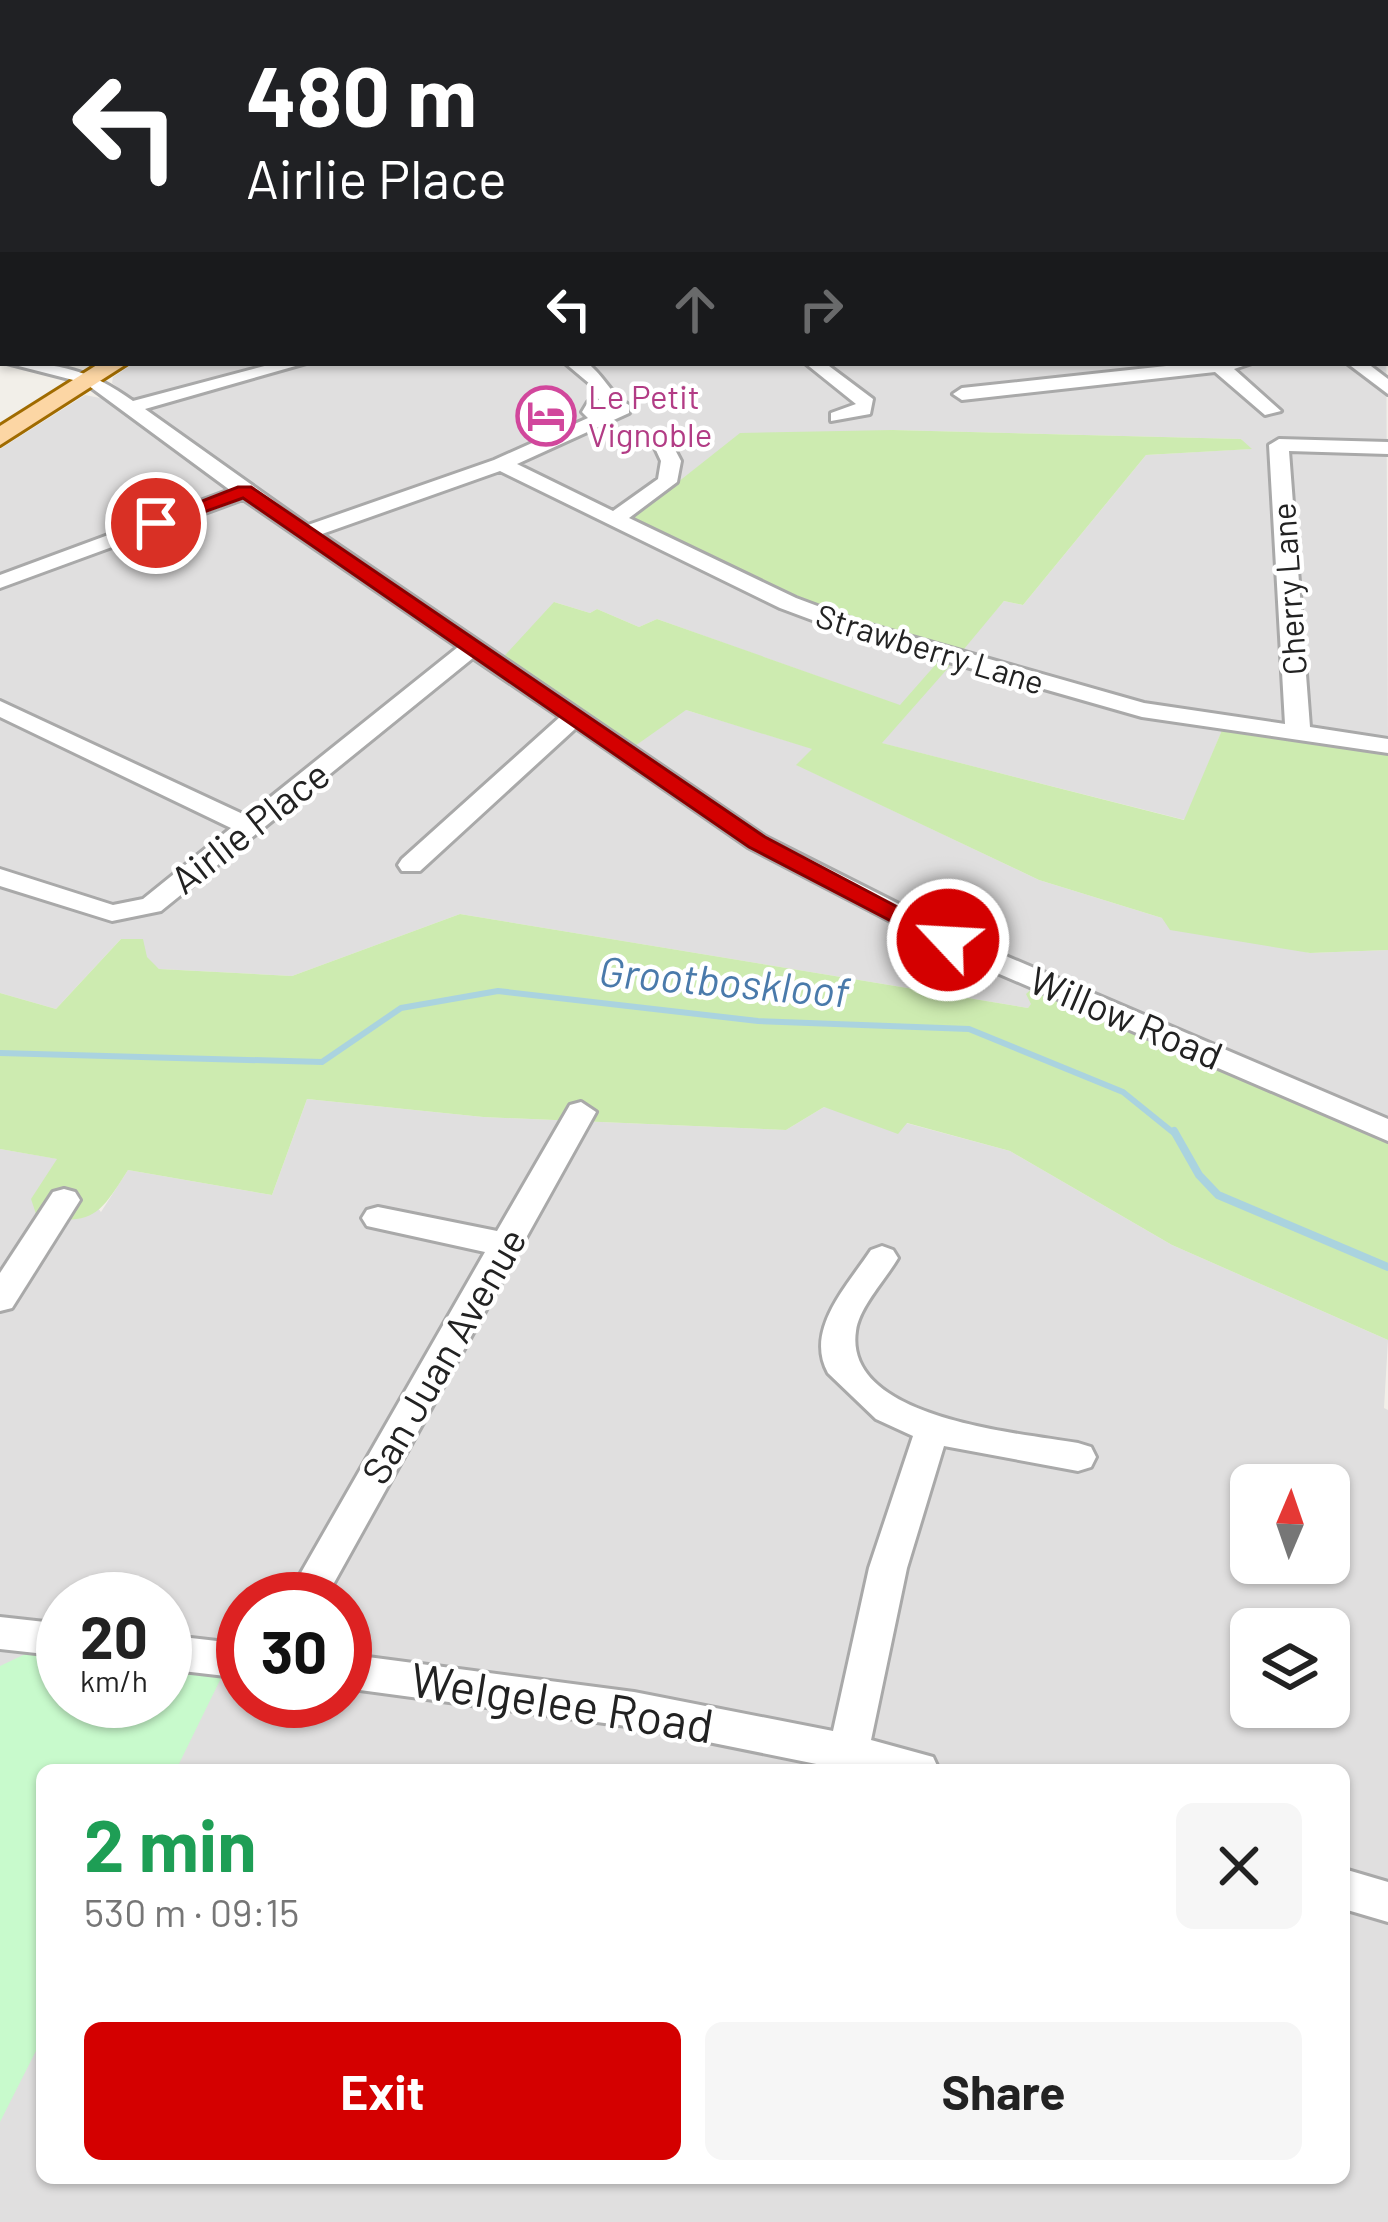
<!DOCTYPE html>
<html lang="en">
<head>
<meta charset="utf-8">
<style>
	:root { --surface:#fff; --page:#f6f6f6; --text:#222; --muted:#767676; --accent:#d40000 }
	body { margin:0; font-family:Barlow,sans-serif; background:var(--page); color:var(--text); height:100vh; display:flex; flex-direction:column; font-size:45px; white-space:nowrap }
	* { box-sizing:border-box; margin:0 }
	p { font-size:39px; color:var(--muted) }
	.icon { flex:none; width:66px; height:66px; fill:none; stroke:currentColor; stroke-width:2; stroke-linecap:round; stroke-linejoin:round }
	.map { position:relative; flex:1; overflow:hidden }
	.panel { position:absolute; left:36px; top:1764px; width:1314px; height:420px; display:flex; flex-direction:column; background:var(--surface); border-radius:18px; box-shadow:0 3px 9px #0004 }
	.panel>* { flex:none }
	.banner { position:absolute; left:0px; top:0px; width:1389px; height:366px; box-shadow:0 3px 9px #0004; background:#202124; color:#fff; overflow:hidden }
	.needle { width:78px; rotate:2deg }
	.controls { position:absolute; left:1230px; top:1464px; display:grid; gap:24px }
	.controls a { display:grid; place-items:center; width:120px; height:120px; border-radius:18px; background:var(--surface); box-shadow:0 3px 9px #0004; font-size:60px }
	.speed { position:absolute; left:36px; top:1572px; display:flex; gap:24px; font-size:60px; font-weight:700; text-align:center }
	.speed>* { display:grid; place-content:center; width:156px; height:156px; border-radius:50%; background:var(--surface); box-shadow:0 3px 9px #0004; line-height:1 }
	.speed small { font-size:30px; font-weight:400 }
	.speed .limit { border:18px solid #d22; background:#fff; color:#111 }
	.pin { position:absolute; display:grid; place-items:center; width:102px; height:102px; color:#fff; margin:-51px; border:6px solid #fff; border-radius:50%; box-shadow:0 3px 12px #0007 }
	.me { position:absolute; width:132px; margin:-66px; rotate:295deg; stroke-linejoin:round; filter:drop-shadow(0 0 9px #0008) }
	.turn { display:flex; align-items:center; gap:42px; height:252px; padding:0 48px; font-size:54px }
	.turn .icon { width:156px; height:156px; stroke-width:2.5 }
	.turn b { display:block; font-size:84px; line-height:102px }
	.lanes { display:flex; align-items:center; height:114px; padding:0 48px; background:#0003; justify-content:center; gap:60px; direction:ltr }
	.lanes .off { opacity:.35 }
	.round { display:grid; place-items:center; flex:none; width:126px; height:126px; border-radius:18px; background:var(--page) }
	.headline { display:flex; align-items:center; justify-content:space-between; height:204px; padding:0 48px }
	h1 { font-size:72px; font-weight:700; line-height:90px; color:#1e9e55 }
	.primary-button { display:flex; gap:24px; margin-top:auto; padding:24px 48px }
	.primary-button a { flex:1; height:138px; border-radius:18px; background:var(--accent); color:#fff; font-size:48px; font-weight:700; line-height:138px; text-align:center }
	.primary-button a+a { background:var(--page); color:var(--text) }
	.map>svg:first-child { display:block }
	.residential { fill:#e0dfdf; fill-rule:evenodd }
	.grass { fill:#cdebb0 }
	.park { fill:#c8facc }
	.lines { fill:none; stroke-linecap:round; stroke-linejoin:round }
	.stream-far2 { stroke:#aad3df; stroke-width:3 }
	.stream-far1 { stroke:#aad3df; stroke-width:6 }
	.stream { stroke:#aad3df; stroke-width:8 }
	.minor-casing { stroke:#a9a9a9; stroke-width:6 }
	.major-casing { stroke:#a06b00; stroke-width:6 }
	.minor { fill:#fff; fill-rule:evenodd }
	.major { fill:#fcd6a4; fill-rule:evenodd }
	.route { fill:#d40000; stroke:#8a0000; stroke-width:3 }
	.labels { text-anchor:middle; stroke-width:9; stroke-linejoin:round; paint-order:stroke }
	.far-hotel-label { font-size:33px; fill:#b23c85; stroke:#fff; text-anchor:start }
	.far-street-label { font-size:33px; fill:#222; stroke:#fff }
	.street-label { font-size:39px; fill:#222; stroke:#fff }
	.water-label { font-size:42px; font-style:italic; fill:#4a7aab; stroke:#fff }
	.near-street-label { font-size:48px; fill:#222; stroke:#fff }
</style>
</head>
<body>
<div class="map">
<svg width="1388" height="2222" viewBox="0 0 1388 2222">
	<rect width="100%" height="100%" fill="#f2efe9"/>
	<!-- residential -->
	<g class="residential">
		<polygon points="1386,294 1388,746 1225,723 1185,820 881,743 1004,601 1023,605 1146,455 1250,449 1241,439 893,430 624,521 788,603 944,655 901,706 657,619 639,627 597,609 590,613 554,602 686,710 814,749 797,765 1039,880 1162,918 1310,953 1388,950 1388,1131 1032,1004 1028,1008 460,914 292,976 159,969 121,939 56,1009 0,993 0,449 85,395 105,399 123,392 112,383 113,377 135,363 1386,363"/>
		<path d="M307 1099 483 1117 786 1130 824 1107 906 1123 1010 1151 1172 1245 1388 1340 1384 1408 1388 1410V2222H0V1149L58 1159 101 1212 128 1170 272 1195ZM1251 1485H1329V1563H1251ZM63 1599H165V1701H63ZM243 1599H345V1701H243ZM1251 1629H1329V1707H1251ZM42 1770H1344V2178H42Z"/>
	</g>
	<!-- grass -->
	<g class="grass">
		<polygon points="893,430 1241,439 1252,449 1146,455 1023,605 1004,601 959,655 802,603 645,523 630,520 740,433"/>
		<polygon points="554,602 590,613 597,609 639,627 657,619 900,705 944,655 956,659 882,743 1184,820 1225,723 1388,746 1388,950 1310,953 1170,930 1162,918 1039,880 796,765 812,749 686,710 625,753 496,665"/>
		<path d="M460 914 1028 1008 1031 1004 1026 994 1041 980 1388 1131V1340L1172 1245 1010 1151 907 1123 898 1134 824 1107 786 1130 483 1117 307 1099 272 1195 128 1170C99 1216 93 1225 37 1217L31 1199 57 1159 0 1149V993L56 1009 121 939H143L147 957 159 969 292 976Z"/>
	</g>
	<!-- park -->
	<polygon class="park" points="36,1649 63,1651 63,1701 165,1701 165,1664 224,1672 176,1770 42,1770 42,2039 0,2122 0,1666"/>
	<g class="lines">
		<!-- stream-far2 -->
		<polyline class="stream-far2" points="1054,0 1060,3"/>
		<!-- stream-far1 -->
		<polyline class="stream-far1" points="0,1053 322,1062 401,1008 498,991 758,1021 969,1029 1123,1092 1175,1134"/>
		<!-- stream -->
		<polyline class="stream" points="1174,1131 1199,1175 1218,1195 1388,1267"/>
		<!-- minor casing -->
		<g class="minor-casing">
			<g id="minor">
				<polygon points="8,0 21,0 23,3 10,3"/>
				<polygon points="404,0 419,0 421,3 406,3"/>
				<polygon points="585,0 600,0 602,3 587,3"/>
				<polygon points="1221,0 1235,0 1237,3 1223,3"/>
				<polygon points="1386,14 1388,14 1387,22 1386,22"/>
				<rect x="1386" y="52" width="2" height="8"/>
				<rect x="0" y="53" width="3" height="8"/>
				<rect x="1386" y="107" width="2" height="9"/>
				<rect x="0" y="132" width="3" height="8"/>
				<path d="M7 363C60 363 90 370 133 401L276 363H306L145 409 308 525 494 460 588 418 582 412 588 402 599 400 590 384 565 363H587C604 375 612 397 629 405V413L517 464 613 511 658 479 661 461 655 448 672 444 681 461 677 482 629 518 796 598 863 623 1144 703 1285 724 1269 445 1279 439 1388 442V454L1289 451 1310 727 1388 739V753L1142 717 847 633 780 608 500 471 322 534 766 837 980 945 1388 1119V1141L960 957 748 847 576 728 420 871H402L398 865 402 859 560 717 473 658 161 911 112 921 0 886V869L113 905 143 899 231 828 0 717V701L247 816 458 647 243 499 0 588V575L230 490 85 383Z"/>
				<polygon points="805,363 825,363 873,399 870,414 831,421 831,413 856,404"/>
				<polygon points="1194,363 1252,363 1234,369 1281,411 1265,415 1215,372 962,400 953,394 962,388"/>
				<polygon points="1347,363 1367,363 1388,379 1388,394"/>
				<polygon points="581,1102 596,1112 325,1599 286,1599 485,1252 367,1226 362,1218 367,1210 378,1207 497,1231 570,1105"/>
				<polygon points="64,1189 75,1192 80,1200 12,1308 0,1311 0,1273 53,1192"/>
				<path d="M882 1246 893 1250 898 1258C886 1279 859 1307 856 1331 843 1419 1019 1433 1078 1443L1091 1447 1096 1457 1091 1467 1078 1471 944 1446 907 1568 871 1740 933 1757 939 1770H846L634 1727 345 1688V1654L634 1692 833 1731 869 1568 913 1436 876 1419 828 1373C804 1330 848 1285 871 1250Z"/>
				<polygon points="0,1617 63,1624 63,1656 0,1649"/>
				<polygon points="165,1635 243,1644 243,1678 165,1669"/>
				<polygon points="1344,1869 1388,1882 1388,1922 1344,1909"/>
			</g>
		</g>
		<!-- major casing -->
		<g class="major-casing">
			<g id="major">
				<polygon points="925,0 950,0 923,3"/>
				<polygon points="100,363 128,363 0,445 0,426"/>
			</g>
		</g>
		<!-- minor -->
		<use href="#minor" class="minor"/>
		<!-- major -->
		<use href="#major" class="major"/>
	</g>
	<!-- route -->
	<polygon class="route" points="238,487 251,487 765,837 960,940 956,946 939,946 749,847 243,498 162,527 146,523"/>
	<!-- icons -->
	<defs>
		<g id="hotel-ring" transform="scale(3)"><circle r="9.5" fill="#fff" stroke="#d1479c" stroke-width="1.5"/><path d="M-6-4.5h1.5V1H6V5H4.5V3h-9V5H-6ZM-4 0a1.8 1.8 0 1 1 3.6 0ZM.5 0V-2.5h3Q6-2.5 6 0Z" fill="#d1479c"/></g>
	</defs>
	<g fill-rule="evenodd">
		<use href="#hotel-ring" x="546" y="416"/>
	</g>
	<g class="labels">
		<!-- far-hotel labels -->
		<g class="far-hotel-label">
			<text x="588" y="409">Le Petit<tspan x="588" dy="38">Vignoble</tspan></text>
		</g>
		<!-- far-street labels -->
		<g class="far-street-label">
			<text transform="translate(1289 589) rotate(-94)" y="12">Cherry Lane</text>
			<text transform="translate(930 649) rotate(17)" y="12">Strawberry Lane</text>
		</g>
		<!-- street labels -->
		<g class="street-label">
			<text transform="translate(250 827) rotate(-38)" y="14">Airlie Place</text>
			<text transform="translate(1126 1018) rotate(23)" y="14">Willow Road</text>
			<text transform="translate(444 1356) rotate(-60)" y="14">San Juan Avenue</text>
		</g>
		<!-- water labels -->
		<g class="water-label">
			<text transform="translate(724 982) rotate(5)" y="15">Grootboskloof</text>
		</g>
		<!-- near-street labels -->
		<g class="near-street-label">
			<text transform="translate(562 1703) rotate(9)" y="17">Welgelee Road</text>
		</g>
	</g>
</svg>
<div class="controls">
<a><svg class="needle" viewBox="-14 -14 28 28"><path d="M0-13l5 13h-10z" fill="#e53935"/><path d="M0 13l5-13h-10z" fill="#767676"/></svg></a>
<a><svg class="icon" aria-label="layers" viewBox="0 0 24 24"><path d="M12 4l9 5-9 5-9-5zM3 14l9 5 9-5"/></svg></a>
</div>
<div class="speed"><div>20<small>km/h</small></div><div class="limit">30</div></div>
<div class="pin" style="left:156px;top:523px;background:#d93025"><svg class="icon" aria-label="arrive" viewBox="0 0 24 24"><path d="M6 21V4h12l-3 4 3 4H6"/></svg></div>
<svg class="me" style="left:948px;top:940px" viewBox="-20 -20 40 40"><circle r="17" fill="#d40000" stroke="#fff" stroke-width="3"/><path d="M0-11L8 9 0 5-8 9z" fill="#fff"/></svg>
<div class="banner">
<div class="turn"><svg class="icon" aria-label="left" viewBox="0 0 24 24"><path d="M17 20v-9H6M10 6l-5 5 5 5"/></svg><div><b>480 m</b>Airlie Place</div></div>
<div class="lanes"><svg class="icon" aria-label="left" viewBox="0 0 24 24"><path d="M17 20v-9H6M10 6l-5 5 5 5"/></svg><svg class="icon off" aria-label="ahead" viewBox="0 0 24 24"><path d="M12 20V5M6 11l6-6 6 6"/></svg><svg class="icon off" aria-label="right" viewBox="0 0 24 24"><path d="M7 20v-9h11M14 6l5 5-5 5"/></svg></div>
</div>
<section class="panel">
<div class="headline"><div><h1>2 min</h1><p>530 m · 09:15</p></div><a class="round"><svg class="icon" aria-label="close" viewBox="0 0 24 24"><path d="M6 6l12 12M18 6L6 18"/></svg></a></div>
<div class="primary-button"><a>Exit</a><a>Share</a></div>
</section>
</div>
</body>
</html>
